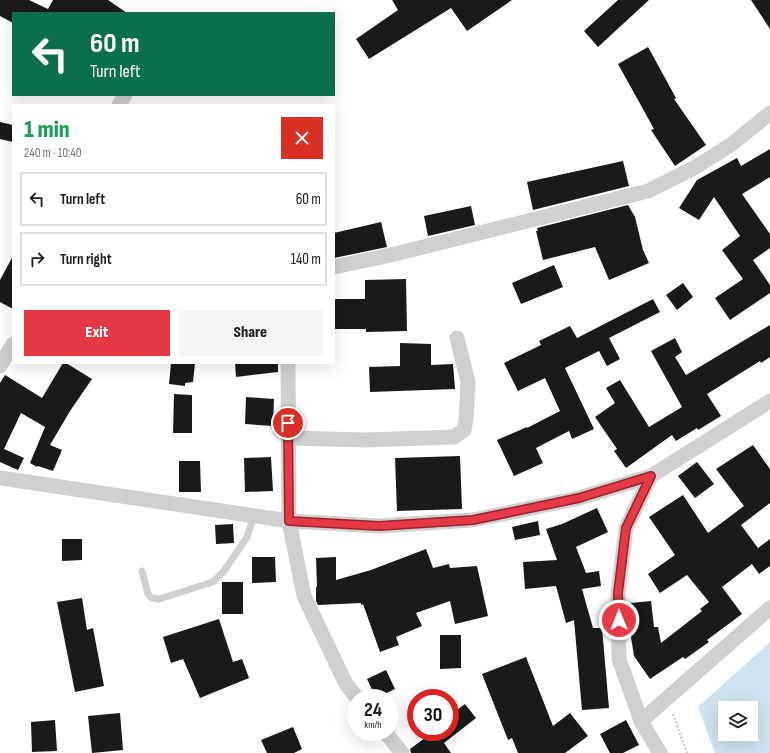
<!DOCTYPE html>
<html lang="en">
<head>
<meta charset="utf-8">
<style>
	:root { --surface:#fff; --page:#f6f6f6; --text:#202124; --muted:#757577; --line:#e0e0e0; --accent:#e63946 }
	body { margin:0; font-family:"Sofia Sans Condensed",sans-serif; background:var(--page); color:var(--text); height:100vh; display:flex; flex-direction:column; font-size:15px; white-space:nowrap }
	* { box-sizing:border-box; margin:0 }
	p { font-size:13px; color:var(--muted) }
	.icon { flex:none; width:22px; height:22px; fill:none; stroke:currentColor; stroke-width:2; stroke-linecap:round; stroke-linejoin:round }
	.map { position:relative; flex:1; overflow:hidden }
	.drawer { position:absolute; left:12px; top:104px; width:323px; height:260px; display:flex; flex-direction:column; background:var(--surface); border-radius:0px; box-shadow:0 4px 16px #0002 }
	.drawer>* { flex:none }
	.guide { position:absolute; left:12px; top:12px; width:323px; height:84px; border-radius:0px; box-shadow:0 4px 16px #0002; background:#0b6e4f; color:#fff; overflow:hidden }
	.controls { position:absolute; left:718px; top:701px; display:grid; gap:8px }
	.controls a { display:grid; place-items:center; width:40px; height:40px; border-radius:0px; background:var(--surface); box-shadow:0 4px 16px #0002; font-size:20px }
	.speed { position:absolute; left:347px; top:689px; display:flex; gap:8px; font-size:20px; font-weight:700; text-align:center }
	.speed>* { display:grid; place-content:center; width:52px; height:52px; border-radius:50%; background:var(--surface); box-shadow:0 4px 16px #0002; line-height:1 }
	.speed small { font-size:10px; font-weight:400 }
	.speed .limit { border:6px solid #d22; background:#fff; color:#111 }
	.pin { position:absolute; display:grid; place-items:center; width:34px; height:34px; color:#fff; margin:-17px; border:2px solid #fff; border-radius:50%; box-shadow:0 1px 4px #0007 }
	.me { position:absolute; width:44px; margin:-22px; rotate:359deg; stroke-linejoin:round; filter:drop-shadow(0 0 3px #0008) }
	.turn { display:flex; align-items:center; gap:14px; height:84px; padding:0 12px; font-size:18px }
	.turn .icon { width:52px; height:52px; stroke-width:2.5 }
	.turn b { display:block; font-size:28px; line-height:34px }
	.round { display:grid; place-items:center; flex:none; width:42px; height:42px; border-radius:0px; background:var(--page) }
	.summary { display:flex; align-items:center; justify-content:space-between; height:68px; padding:0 12px }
	h1 { font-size:24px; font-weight:800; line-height:30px; color:#1e9e55 }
	.action { display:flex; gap:8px; margin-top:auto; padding:8px 12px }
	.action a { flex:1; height:46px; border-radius:0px; background:var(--accent); color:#fff; font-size:16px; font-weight:800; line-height:46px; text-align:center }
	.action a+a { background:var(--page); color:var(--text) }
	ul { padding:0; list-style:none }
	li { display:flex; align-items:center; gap:12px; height:54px; margin:0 8px 6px; padding:0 4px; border:2px solid var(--line); border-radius:0px }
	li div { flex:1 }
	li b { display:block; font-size:15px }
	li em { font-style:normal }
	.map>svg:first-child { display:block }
	.water { fill:#cfe2ee; fill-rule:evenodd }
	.building { fill:#1a1a1a }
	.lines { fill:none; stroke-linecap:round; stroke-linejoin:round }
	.path { stroke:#cdcdcd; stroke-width:2.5; stroke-dasharray:2 2; stroke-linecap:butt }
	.lane { stroke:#d0d0d0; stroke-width:7 }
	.street { stroke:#d0d0d0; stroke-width:15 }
	.route-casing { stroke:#96252e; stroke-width:10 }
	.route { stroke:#e63946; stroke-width:7 }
</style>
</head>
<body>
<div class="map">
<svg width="770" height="753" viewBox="0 0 770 753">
	<rect width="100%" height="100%" fill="#fff"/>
	<!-- water -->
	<path class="water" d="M770 642V753H715L698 707ZM725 708H751V734H725Z"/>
	<!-- building -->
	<g class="building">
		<polygon points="0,0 29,0 48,9 53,0 108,0 127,13 13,13 13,23 0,16"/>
		<polygon points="392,0 512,0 467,31 451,8 369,59 356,39 398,10"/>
		<polygon points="618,0 649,0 598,47 584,31"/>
		<polygon points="751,0 770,0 770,29"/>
		<polygon points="648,47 676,98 674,99 706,145 675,166 651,130 654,129 618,64"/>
		<polygon points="0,122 13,125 13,142 0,139"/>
		<polygon points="770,149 770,177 742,194 770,234 770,248 753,260 770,285 770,293 730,320 715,298 743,279 722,250 740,236 714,197 699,220 679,208 697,180 737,158 741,166"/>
		<polygon points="623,161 629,186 533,210 527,182"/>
		<polygon points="628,205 635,217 643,250 649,263 609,280 595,247 543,260 536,231 538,231 537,228"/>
		<polygon points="471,206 475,225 428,236 424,216"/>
		<polygon points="381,222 387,247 334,258 334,233"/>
		<polygon points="13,256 13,309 0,302 0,280"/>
		<polygon points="554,265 563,287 521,304 512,283"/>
		<polygon points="406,279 407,331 366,332 366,329 334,329 334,299 365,299 365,280"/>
		<polygon points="683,283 693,297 677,310 666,295"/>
		<polygon points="653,299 660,312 609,338 620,359 607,366 599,351 565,368 594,429 572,439 569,431 536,448 543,463 514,476 497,440 527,427 527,428 560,411 545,378 518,391 504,363 541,345 539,341 570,326 577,338"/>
		<polygon points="770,325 770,357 761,363 760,361 707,394 721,416 698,430 697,428 676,441 672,435 626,468 614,451 617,449 595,417 615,403 606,388 620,380 649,427 682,407 651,351 675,338 682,352 675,357 686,375"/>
		<polygon points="400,343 431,344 431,365 453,364 455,389 370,392 369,367 400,366"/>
		<polygon points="63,363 66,363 92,379 70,411 50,445 62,450 53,471 38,466 37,467 30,463 45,427 21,413 4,449 24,458 18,470 0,462 0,383 5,375 42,398"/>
		<polygon points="171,363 195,363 193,382 185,383 185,386 169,384"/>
		<polygon points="235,363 278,363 278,372 236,377"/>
		<polygon points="174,394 192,395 192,433 173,433"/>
		<polygon points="246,397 274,399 273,426 245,424"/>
		<polygon points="753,445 770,469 770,503 741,525 758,548 770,539 770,566 759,574 752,564 722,587 742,614 707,640 709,642 685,659 683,657 650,679 634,656 630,631 633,631 631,603 651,601 654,627 658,627 661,643 702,611 700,609 709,602 687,575 660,593 648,574 675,555 649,517 683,495 708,533 744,506 716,469"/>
		<polygon points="460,456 462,509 397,511 395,458"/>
		<polygon points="271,457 273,491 245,492 244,458"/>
		<polygon points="179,461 200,461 201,492 179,492"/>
		<polygon points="697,462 714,484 695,498 678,476"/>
		<polygon points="597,508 608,532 576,547 586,573 599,571 601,586 582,589 593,628 602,628 609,708 582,710 574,620 566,623 556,586 525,589 523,562 557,560 546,529 562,524"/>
		<polygon points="538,521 540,535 515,540 512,527"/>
		<polygon points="233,524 234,543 216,544 215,525"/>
		<polygon points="62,539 82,539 82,560 62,561"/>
		<polygon points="426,549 433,568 449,564 450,568 477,566 488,616 455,624 450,601 416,613 422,626 396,637 399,645 380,652 363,604 361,605 361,603 318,605 316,601 316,587 317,587 316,558 336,557 336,580 371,570"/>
		<polygon points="252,557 275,557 276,582 252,583"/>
		<rect x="222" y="582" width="21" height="32"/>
		<polygon points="82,598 87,630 93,628 104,686 75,692 57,602"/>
		<polygon points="219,619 233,662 242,659 249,678 200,698 183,659 171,663 163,637"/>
		<polygon points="440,635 461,635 461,668 440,669"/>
		<polygon points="526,657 553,726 570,713 588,736 565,753 518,753 512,738 508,740 482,674"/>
		<polygon points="386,670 395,689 376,698 367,679"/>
		<polygon points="465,704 476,718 444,743 451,753 411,753 410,749 433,732 450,732 450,715"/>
		<polygon points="120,713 123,750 92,753 88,716"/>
		<polygon points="55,720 57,751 32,752 31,722"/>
		<polygon points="626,720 639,745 623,753 610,753 600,734"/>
		<polygon points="293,727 302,749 294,753 267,753 261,740"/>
	</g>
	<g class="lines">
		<!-- path -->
		<polyline class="path" points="673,714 687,753"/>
		<!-- lane -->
		<polyline class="lane" points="142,571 148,594 152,598 159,599 213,582 224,571 247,537 254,516"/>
		<!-- street -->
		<g class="street">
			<polyline points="119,105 125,95"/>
			<polyline points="334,267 391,255 648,191 694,168 732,144 770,113"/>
			<polyline points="288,363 289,521 304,596 346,684 357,698"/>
			<polyline points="0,366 13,344"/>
			<polyline points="288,438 366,440 454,437 464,430 466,419 468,382 457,338"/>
			<polyline points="651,476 626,528 618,593 619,659 641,721 660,753"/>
			<polyline points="0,478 289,521 379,526 473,520 579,498 651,476 770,401"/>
			<polyline points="641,721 770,608"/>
			<polyline points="385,732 402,753"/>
		</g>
	</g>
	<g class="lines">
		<!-- route casing -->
		<g class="route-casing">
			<polyline id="route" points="288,423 289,521 379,526 473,520 579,498 651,476 626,528 618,593 619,620"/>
		</g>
		<!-- route -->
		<use href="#route" class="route"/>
	</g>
</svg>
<div class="controls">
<a><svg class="icon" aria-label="layers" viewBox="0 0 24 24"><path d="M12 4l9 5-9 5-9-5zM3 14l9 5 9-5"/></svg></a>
</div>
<div class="speed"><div>24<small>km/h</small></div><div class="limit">30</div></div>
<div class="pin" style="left:288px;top:423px;background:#d93025"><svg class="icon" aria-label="arrive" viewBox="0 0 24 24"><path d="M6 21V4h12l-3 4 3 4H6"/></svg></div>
<svg class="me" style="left:619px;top:620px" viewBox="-20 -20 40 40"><circle r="17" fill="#e63946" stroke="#fff" stroke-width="3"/><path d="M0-11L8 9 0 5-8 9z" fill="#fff"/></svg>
<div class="guide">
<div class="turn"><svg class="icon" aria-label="left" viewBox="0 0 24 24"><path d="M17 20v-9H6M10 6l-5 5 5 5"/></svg><div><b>60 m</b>Turn left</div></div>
</div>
<section class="drawer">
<div class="summary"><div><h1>1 min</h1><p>240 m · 10:40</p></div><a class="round" style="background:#d93025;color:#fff"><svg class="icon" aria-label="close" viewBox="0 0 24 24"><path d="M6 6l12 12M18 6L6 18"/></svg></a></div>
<ul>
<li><svg class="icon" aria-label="left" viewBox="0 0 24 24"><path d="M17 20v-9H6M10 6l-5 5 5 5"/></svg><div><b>Turn left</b></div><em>60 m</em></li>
<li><svg class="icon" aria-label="right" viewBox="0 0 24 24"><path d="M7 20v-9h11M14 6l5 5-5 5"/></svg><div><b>Turn right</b></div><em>140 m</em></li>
</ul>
<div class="action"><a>Exit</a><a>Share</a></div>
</section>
</div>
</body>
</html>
